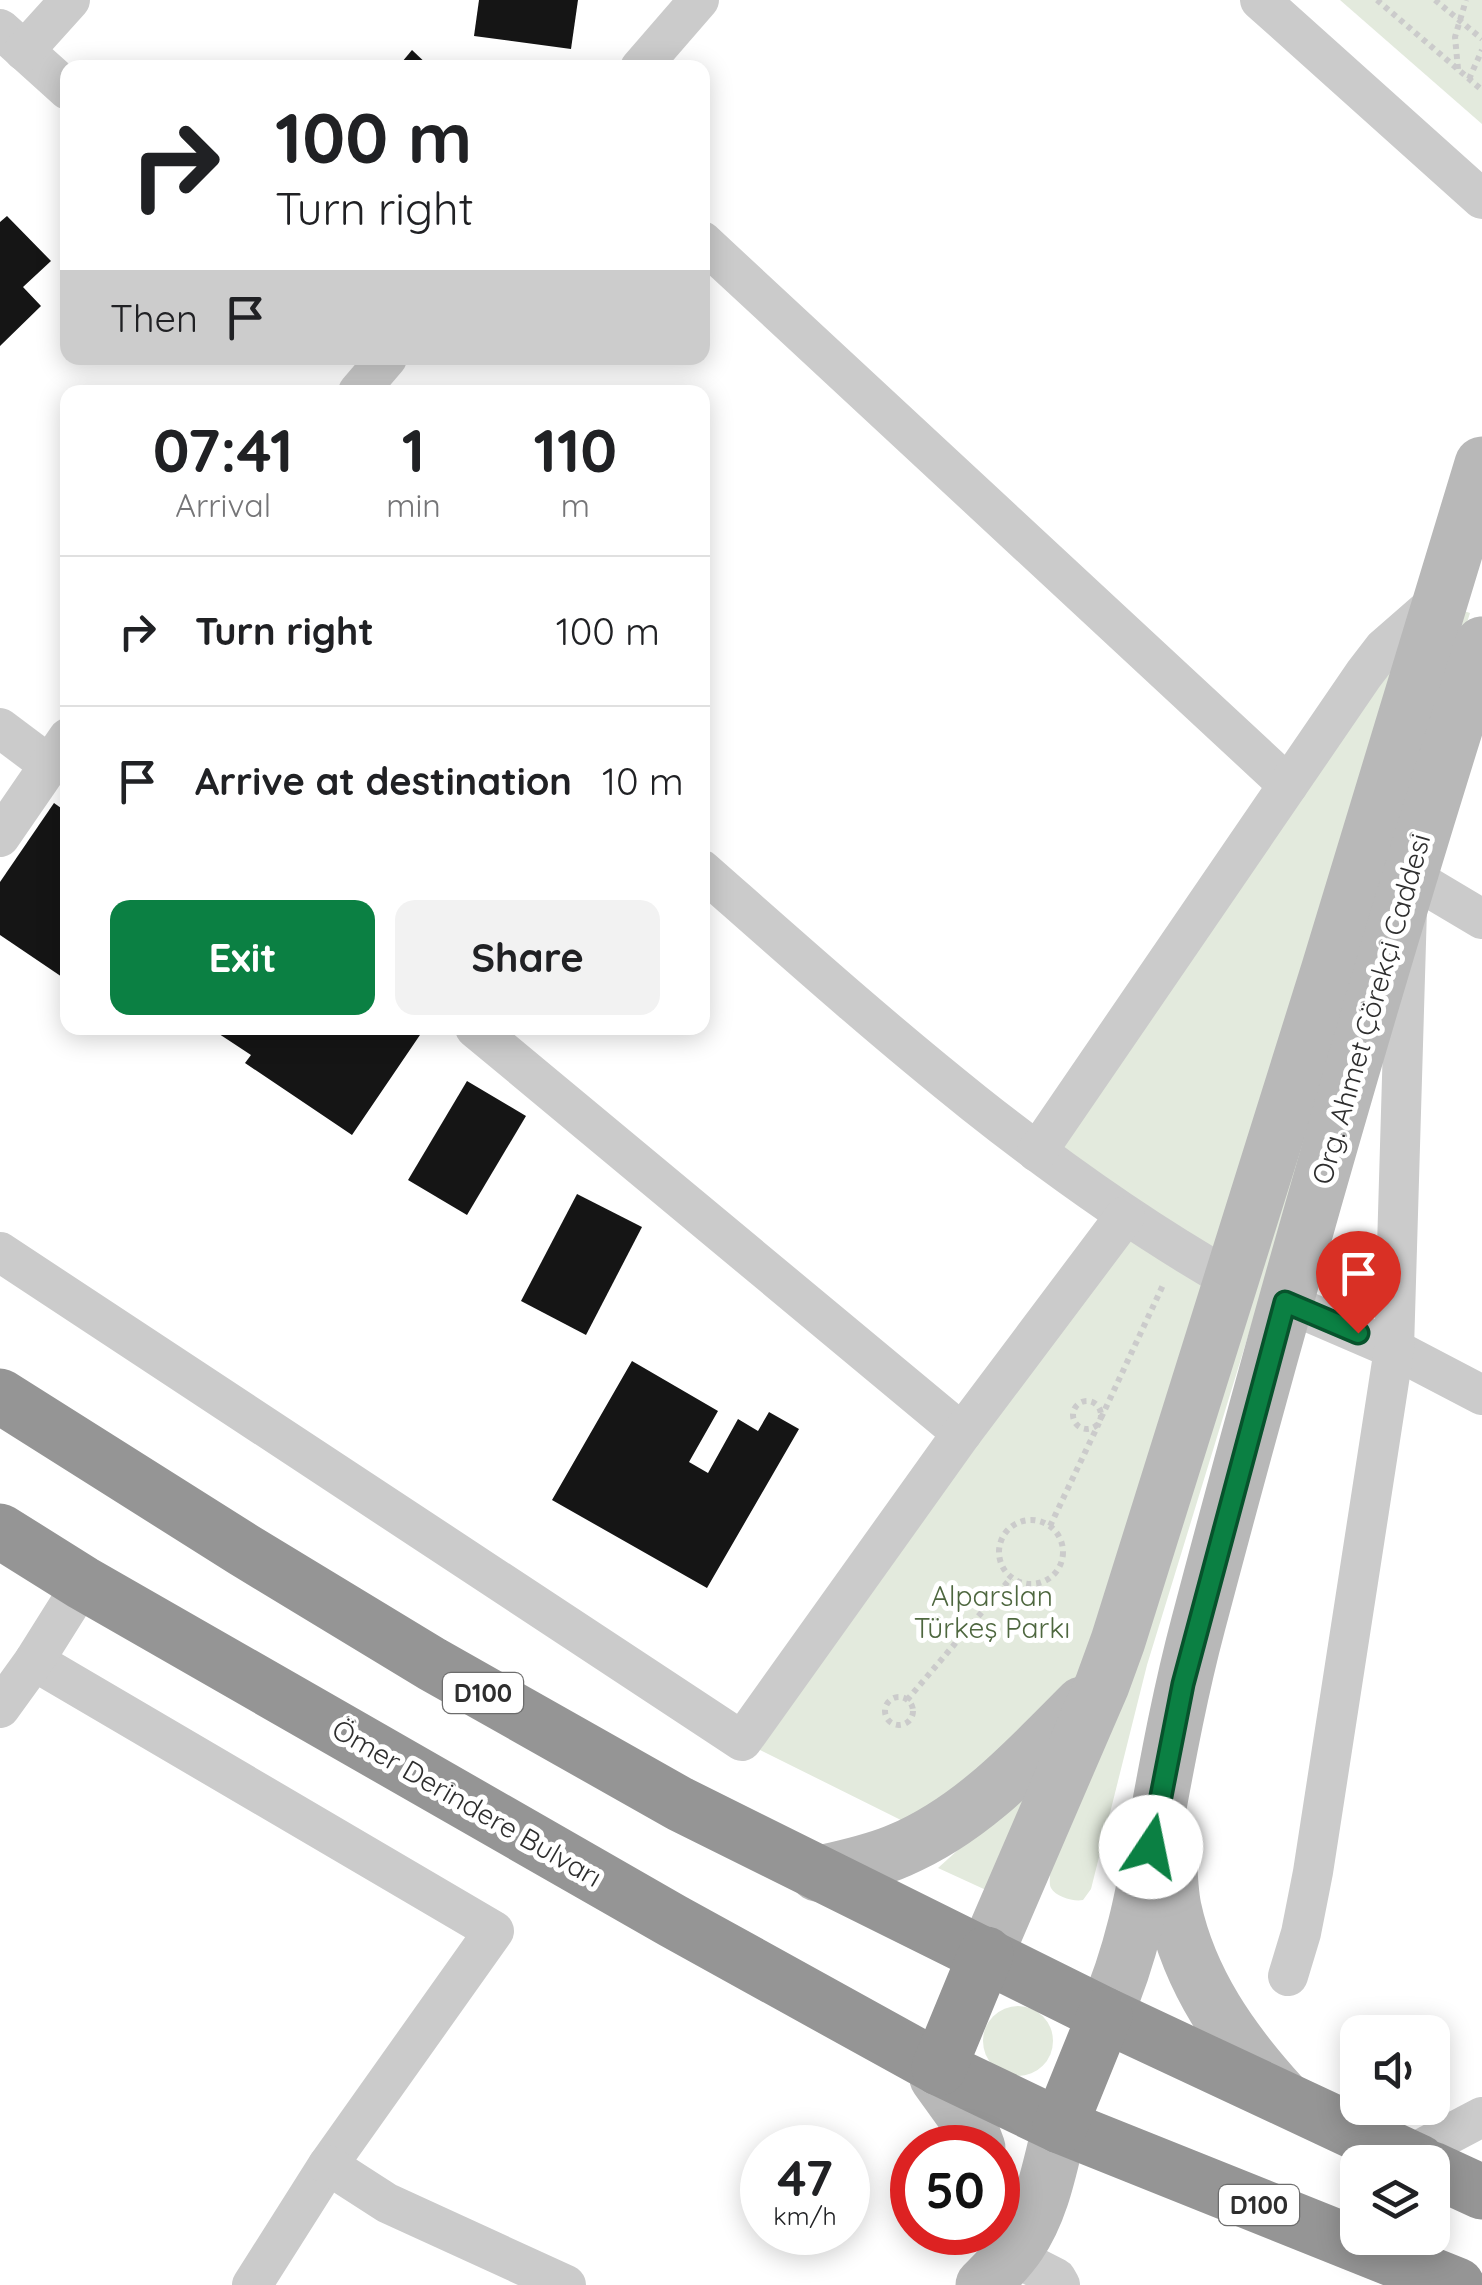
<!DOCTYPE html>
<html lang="en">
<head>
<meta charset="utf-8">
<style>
	:root { --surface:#fff; --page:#f2f2f2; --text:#202124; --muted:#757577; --line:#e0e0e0; --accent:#0b8043 }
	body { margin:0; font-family:Quicksand,sans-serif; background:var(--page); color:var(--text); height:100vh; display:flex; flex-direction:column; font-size:38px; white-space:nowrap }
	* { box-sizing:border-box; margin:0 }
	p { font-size:32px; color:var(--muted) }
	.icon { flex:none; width:55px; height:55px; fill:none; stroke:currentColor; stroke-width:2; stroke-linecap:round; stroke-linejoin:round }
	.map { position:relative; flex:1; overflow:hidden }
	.side { position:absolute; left:60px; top:385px; width:650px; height:650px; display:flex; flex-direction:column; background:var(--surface); border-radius:20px; box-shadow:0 5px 25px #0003 }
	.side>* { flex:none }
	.hud { position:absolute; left:60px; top:60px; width:650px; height:305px; border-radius:20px; box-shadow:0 5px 25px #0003; background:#fff; color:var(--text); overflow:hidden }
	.tools { position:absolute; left:1340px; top:2015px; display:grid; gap:20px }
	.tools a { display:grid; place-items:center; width:110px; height:110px; border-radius:20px; background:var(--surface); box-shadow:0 5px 25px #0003; font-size:50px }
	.speed { position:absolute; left:740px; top:2125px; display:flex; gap:20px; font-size:50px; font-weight:700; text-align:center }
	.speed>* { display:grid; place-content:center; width:130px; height:130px; border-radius:50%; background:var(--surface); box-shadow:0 5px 25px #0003; line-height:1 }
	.speed small { font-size:25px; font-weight:400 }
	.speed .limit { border:15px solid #d22; background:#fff; color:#111 }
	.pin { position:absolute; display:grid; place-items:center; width:85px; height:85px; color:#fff; margin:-102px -42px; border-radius:50% 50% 50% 0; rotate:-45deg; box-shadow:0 0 10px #0007 }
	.pin .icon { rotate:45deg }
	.me { position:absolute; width:110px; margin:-55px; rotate:11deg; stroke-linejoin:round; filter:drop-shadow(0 0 8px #0008) }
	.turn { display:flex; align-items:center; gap:35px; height:210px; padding:0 50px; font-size:45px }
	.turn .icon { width:130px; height:130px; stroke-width:2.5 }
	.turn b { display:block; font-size:70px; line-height:85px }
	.then { display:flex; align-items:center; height:95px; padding:0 50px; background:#0003; gap:20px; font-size:38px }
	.eta { display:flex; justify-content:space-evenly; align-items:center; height:170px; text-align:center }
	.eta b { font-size:60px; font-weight:800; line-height:70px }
	.cta { display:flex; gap:20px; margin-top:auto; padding:20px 50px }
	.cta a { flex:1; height:115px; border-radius:20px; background:var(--accent); color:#fff; font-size:40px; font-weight:800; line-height:115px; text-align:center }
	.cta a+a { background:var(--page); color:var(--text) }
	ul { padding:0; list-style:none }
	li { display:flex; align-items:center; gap:30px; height:150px; padding:0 50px; border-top:2px solid var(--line) }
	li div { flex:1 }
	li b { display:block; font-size:38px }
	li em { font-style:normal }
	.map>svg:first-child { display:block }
	.green { fill:#e3eadd }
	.building { fill:#151515 }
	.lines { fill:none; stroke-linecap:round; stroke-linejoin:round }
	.path { stroke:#cbcbcb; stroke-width:6; stroke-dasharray:5 5; stroke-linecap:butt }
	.street { stroke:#cbcbcb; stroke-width:40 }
	.secondary { stroke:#b8b8b8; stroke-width:55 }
	.highway { stroke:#959595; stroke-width:55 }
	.route-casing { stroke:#07532c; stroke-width:25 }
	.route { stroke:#0b8043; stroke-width:18 }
	.labels { text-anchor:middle; stroke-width:10; stroke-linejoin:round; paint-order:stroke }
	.shield { fill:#fff; stroke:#6d6d6d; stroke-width:2.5 }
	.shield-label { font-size:25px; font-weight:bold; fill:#2e2e2e }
	.street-label { font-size:28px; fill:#2e2e2e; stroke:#fff }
	.park-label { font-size:28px; fill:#4e673f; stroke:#fff }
</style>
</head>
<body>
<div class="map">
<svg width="1482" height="2285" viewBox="0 0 1482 2285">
	<rect width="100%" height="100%" fill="#fff"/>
	<!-- green -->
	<g class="green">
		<polygon points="1340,0 1482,0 1482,124"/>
		<polygon points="1439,600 1118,1641 931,1835 742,1741 1124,1217 1037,1152"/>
		<path d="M1464 611 1470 613 1147 1665 1091 1889 1083 1900C1074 1902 1056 1897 1051 1888 1049 1884 1050 1879 1050 1874L1136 1660Z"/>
		<polygon points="1032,1783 986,1890 938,1868"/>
		<circle cx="1018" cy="2041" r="35"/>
	</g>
	<!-- building -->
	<g class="building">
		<polygon points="479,0 578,0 571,49 474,36"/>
		<polygon points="412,50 431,68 397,68"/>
		<polygon points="7,216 51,261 23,287 41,306 0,346 0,222"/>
		<polygon points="54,803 68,813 68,981 0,935 0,882"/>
		<polygon points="210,1028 416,1028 422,1032 352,1135 245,1063 251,1055"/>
		<polygon points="467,1081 526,1116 467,1215 408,1180"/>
		<polygon points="577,1194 642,1227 586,1335 521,1301"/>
		<polygon points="632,1361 718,1411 689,1462 708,1473 738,1419 758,1431 769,1412 799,1429 707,1588 552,1500"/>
	</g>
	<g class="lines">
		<!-- path -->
		<g class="path">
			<polyline points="1377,0 1482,90"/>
			<polyline points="1435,0 1482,39"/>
			<polyline points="1458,69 1455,37 1466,0"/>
			<polyline points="1469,79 1482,50"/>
			<circle cx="1087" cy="1415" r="14"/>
			<polyline points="1101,1418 1164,1283"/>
			<circle cx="1031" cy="1552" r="32"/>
			<polyline points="1050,1526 1099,1423"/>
			<circle cx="899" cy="1711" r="14"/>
			<polyline points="907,1700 1011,1578"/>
		</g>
		<!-- street -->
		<g class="street">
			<polyline points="1260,0 1482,199"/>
			<polyline points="0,29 68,90"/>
			<polyline points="24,51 70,0"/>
			<polyline points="640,68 699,0"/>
			<polyline points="702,241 1288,785"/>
			<polyline points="358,392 387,358"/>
			<polyline points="0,728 48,764"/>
			<polyline points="0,837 68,738"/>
			<path d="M702 870C870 1018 1036 1169 1231 1280"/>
			<polyline points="475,1028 962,1433"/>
			<polyline points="1037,1152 1364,674 1384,648 1439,600"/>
			<polyline points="0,1252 742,1741 962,1433 1125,1216"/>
			<polyline points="1285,1302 1394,1349 1482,1395"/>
			<polyline points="34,1661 494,1931 328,2165 252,2285"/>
			<polyline points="0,1708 34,1661 83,1583"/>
			<polyline points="1288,1976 1301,1933 1313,1872 1394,1349 1408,875 1482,919"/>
			<polyline points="1406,2157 1482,2117"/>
			<polyline points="328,2165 387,2203 566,2285"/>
			<polyline points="1011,2255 1056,2278 1060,2285"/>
		</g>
		<!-- secondary -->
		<g class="secondary">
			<path d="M1169 1846C1170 1867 1170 1888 1174 1908 1190 1982 1232 2041 1282 2096"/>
			<path d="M817 1874C845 1867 873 1862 900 1850 973 1819 1027 1759 1082 1704"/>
			<polyline points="986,1954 1102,1685 1118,1641 1329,968 1482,464"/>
			<path d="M1105 2015C1134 1949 1144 1888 1157 1818 1169 1753 1181 1689 1198 1625 1285 1296 1379 968 1482 644"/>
			<polyline points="939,2068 937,2078 968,2121 978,2148"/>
			<path d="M983 2285C996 2272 1009 2259 1019 2244 1043 2209 1050 2165 1060 2126"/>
		</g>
		<!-- highway -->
		<g class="highway">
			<polyline points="0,1396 244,1550 432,1664 680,1804 1105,2015 1419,2162"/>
			<polyline points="0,1531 83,1583 673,1921 939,2068 1060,2126 1457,2285"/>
			<polyline points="939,2068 986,1954"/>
			<polyline points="1060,2126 1105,2015"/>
			<polyline points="1432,2169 1482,2192"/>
		</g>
	</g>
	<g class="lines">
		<!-- route casing -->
		<g class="route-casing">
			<polyline id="route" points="1151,1847 1183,1684 1285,1302 1358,1333"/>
		</g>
		<!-- route -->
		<use href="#route" class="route"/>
	</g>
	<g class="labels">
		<!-- shield labels -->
		<g class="shield">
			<rect x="443" y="1673" width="80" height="40" rx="8"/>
			<rect x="1219" y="2185" width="80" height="40" rx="8"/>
		</g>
		<g class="shield-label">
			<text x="483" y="1702">D100</text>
			<text x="1259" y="2214">D100</text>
		</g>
		<!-- street labels -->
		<g class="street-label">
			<text transform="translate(1371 1009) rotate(-74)" y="10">Org. Ahmet Çörekçi Caddesi</text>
			<text transform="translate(467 1803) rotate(30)" y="10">Ömer Derindere Bulvarı</text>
		</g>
		<!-- park labels -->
		<g class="park-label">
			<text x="992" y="1606">Alparslan<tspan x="992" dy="32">Türkeş Parkı</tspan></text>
		</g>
	</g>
</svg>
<div class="tools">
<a><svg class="icon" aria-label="sound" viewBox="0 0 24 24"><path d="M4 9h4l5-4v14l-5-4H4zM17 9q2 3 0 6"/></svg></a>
<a><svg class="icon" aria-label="layers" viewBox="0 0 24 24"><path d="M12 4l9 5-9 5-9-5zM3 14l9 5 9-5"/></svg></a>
</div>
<div class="speed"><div>47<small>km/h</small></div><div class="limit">50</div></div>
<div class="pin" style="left:1358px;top:1333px;background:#d93025"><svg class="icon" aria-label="arrive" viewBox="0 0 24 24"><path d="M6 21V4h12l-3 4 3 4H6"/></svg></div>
<svg class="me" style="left:1151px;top:1847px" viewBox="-20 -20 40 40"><circle r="19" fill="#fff"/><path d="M0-13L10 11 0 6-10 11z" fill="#0b8043"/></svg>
<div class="hud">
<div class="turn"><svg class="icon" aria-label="right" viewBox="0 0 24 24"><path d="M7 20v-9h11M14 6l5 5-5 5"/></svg><div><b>100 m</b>Turn right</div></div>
<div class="then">Then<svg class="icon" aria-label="arrive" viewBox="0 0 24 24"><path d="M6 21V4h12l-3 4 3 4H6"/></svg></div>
</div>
<section class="side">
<div class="eta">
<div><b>07:41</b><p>Arrival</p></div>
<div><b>1</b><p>min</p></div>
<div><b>110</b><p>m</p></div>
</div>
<ul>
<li><svg class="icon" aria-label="right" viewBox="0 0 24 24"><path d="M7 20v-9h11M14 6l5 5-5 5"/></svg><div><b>Turn right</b></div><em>100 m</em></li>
<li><svg class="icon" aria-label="arrive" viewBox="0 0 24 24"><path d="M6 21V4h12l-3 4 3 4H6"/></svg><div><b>Arrive at destination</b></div><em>10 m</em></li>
</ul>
<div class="cta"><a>Exit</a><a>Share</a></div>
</section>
</div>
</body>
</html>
